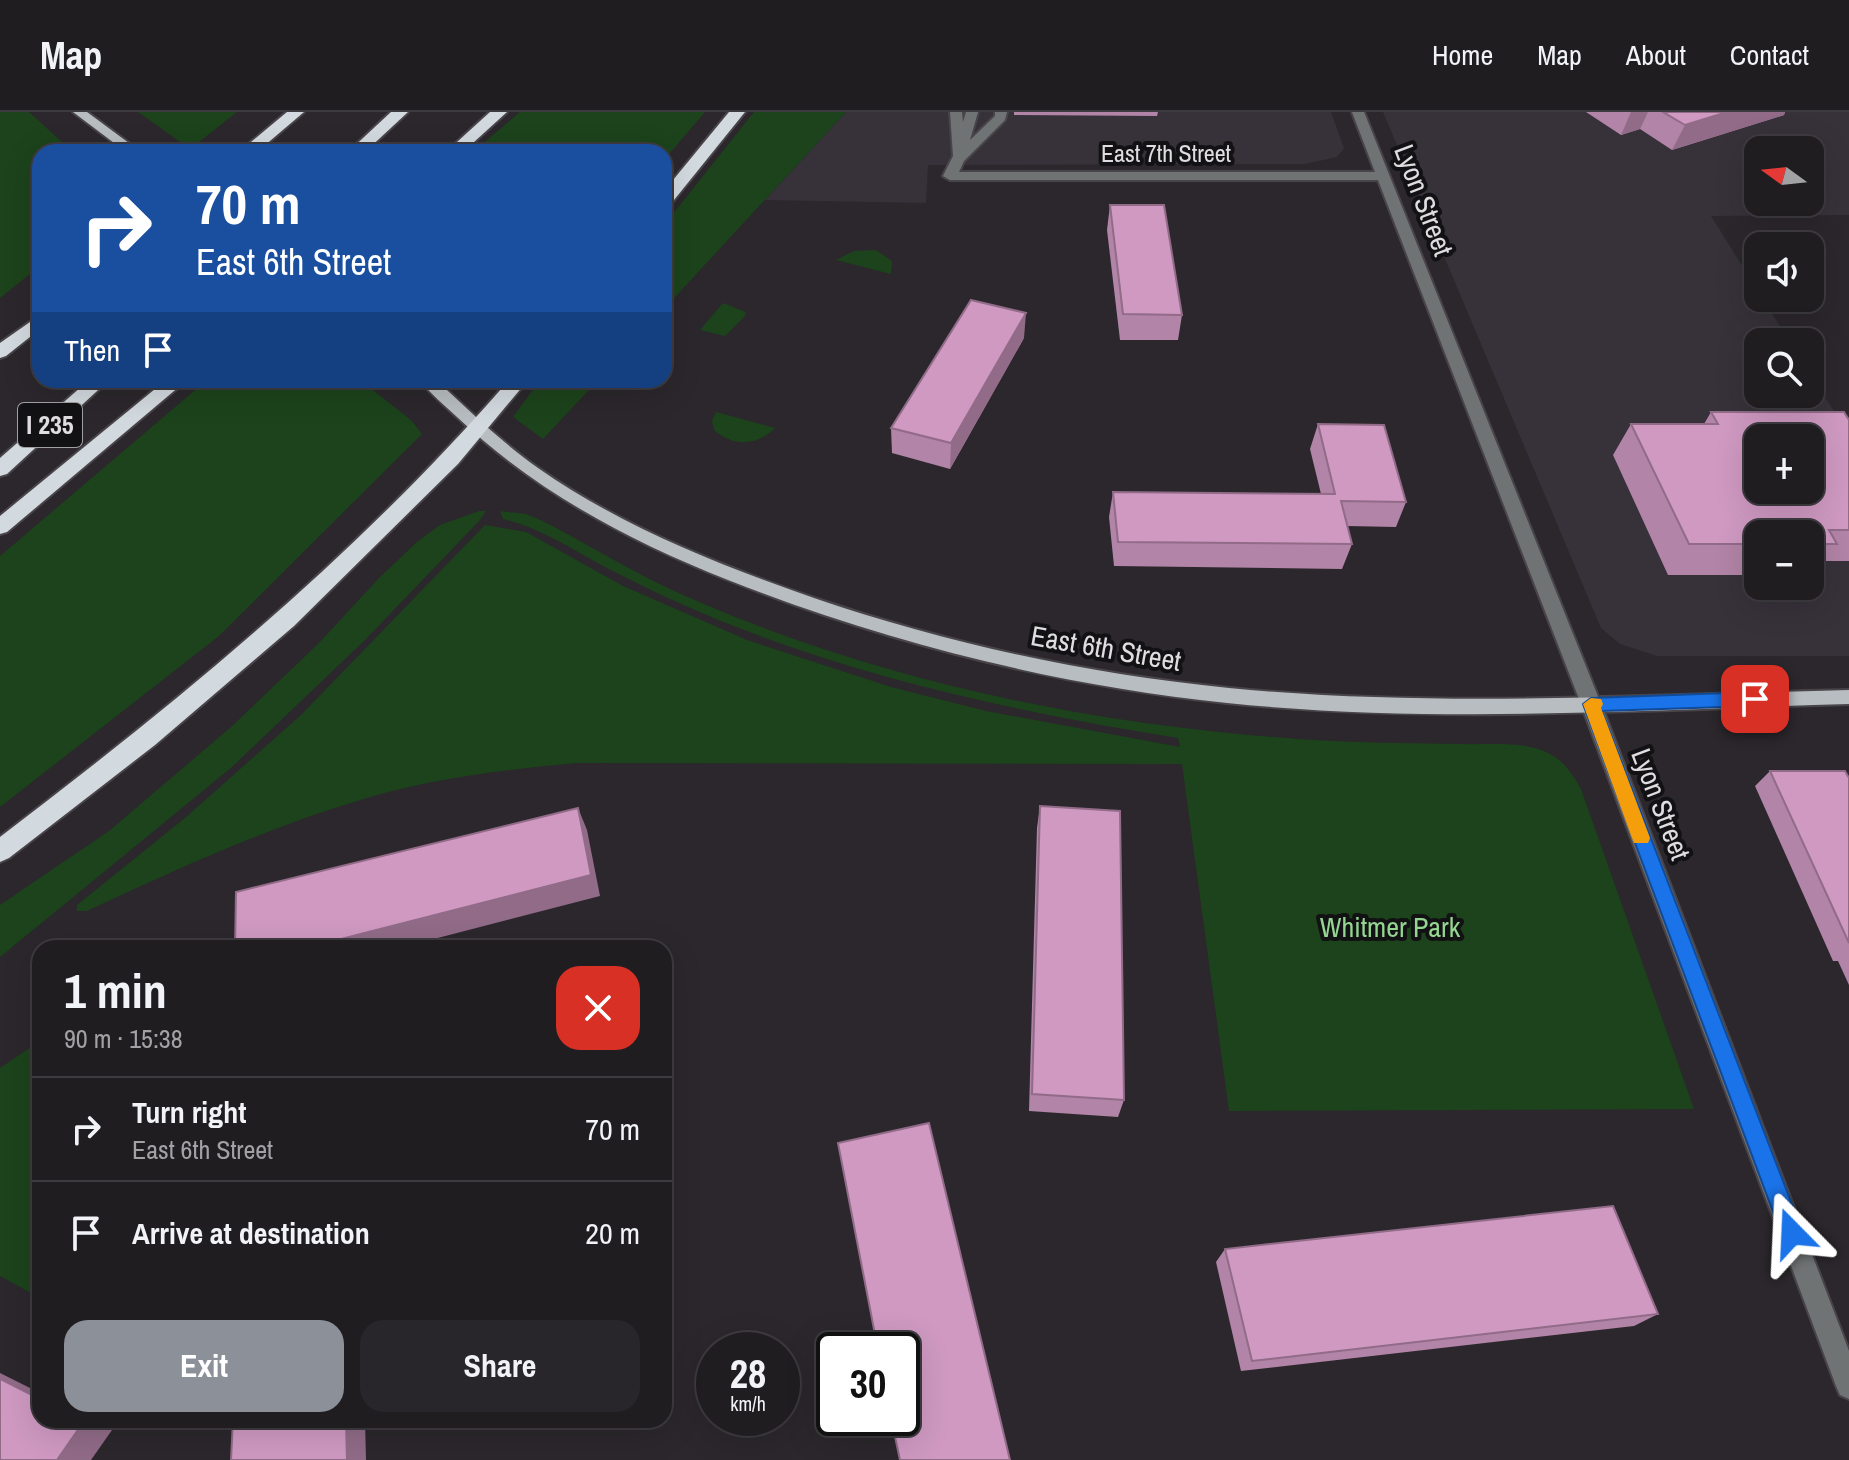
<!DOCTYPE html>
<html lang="en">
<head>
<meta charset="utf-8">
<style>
	:root { --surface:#201d21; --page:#28262a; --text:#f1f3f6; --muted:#a2a2a5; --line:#3d3b3f; --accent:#8c9099 }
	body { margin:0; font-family:"Archivo Narrow",sans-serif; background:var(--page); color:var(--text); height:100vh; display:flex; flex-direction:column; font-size:30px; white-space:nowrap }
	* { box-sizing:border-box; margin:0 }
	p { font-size:26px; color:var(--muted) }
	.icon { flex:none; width:44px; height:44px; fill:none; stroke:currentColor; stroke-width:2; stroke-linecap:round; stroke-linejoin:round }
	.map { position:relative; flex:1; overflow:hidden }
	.side { position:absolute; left:32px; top:828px; width:640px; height:488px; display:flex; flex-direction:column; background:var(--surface); border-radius:24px; box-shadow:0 8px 32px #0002,0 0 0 2px var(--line) }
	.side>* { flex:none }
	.hud { position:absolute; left:32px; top:32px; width:640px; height:244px; border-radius:24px; box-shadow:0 8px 32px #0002,0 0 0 2px var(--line); background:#1a4fa0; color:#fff; overflow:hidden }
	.needle { width:52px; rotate:285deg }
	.tools { position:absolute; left:1744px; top:24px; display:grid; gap:16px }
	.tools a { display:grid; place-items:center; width:80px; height:80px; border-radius:16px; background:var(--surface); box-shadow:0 8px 32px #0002,0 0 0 2px var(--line); font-size:40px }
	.speed { position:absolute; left:696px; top:1220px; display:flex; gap:16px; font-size:40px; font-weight:700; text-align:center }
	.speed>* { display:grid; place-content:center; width:104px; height:104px; border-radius:50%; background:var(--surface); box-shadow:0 8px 32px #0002,0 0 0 2px var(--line); line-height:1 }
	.speed small { font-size:20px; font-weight:400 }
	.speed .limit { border:4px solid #111; border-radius:12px; background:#fff; color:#111 }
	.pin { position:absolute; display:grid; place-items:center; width:68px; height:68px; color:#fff; margin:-34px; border-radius:16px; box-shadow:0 4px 12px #0006 }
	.me { position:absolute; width:88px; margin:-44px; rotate:339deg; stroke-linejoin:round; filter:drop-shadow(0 0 6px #0008) }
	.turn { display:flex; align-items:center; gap:28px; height:168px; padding:0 32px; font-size:36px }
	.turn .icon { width:104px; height:104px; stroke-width:2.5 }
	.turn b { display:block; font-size:56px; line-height:68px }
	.then { display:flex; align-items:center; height:76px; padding:0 32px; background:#0003; gap:16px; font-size:30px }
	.round { display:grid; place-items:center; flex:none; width:84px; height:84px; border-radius:24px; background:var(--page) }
	.summary { display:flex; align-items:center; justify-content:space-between; height:136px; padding:0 32px }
	h1 { font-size:48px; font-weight:700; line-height:60px }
	.primary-button { display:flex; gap:16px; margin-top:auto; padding:16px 32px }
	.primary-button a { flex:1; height:92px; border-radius:24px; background:var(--accent); color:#fff; font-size:32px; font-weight:700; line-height:92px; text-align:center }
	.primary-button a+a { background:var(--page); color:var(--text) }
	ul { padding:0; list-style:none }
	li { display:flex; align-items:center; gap:24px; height:104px; padding:0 32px; border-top:2px solid var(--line) }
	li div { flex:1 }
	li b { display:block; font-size:30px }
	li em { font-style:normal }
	header { display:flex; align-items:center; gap:48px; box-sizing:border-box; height:112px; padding:0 40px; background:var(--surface); border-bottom:2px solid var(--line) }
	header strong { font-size:38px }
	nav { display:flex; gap:44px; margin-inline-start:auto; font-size:28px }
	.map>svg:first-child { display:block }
	.built { fill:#37313a; fill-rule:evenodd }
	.green { fill:#1c431b }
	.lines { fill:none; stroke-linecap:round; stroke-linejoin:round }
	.minor-casing { stroke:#484449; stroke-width:4 }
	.major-casing { stroke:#484449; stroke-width:4 }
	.highway-casing { stroke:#484449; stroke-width:4 }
	.minor { fill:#707374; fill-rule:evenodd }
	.major { fill:#b7bdc0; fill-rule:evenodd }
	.highway { fill:#d3dadf; fill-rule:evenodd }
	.wall { fill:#b284a7 }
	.shaded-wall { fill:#916b88 }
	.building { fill:#cf99c2; stroke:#916b88; stroke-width:2; fill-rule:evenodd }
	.route { fill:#1a73e8; stroke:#114b97; stroke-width:2 }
	.slow { fill:#f59e0b }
	.labels { text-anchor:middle; stroke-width:8; stroke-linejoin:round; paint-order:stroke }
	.far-street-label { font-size:24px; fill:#e0dde1; stroke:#121113 }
	.shield { fill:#121113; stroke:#a2a0a3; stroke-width:2 }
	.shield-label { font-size:26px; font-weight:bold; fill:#e0dde1 }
	.street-label { font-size:28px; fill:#e0dde1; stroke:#121113 }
	.park-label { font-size:28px; fill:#94d591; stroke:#121113 }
</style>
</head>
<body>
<header>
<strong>Map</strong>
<nav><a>Home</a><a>Map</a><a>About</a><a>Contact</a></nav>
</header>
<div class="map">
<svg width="1849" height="1348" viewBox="0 0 1849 1348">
	<rect width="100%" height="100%" fill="#2b272c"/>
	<!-- built -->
	<g class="built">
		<polygon points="846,0 1331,0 1344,36 1337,45 1305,52 928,53 926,91 765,88"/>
		<path d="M1383 0H1849V103L1711 104 1758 179V186H1762L1790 230H1758V282H1810V261L1849 323V544H1657L1620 532 1601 516ZM1758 38H1810V90H1758ZM1758 326H1810V378H1758ZM1758 422H1810V474H1758Z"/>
	</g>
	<!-- green -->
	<g class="green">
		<polygon points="0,0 29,0 73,40 40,40 40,154 0,186"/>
		<polygon points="138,0 237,0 190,37"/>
		<polygon points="520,0 705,0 664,48 664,40 473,40"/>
		<polygon points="754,0 846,0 664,197 664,113"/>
		<polygon points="876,138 892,149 891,162 836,148 854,139"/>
		<polygon points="723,191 746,200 745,204 725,224 700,218"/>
		<polygon points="207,268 360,268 411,308 422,322 219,524 0,695 0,444"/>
		<polygon points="540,268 598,268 543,327 513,305"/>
		<path d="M716 300 775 316C757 334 733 335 714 318L712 309Z"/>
		<polygon points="479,399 486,399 480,408 365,528 232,655 0,845 0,793 109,719 231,615 318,532 379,466 418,429 440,413"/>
		<path d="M500 399 526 402 545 410C587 432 629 458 672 478 868 567 1084 612 1298 627 1352 631 1406 631 1461 632 1488 633 1519 629 1544 639 1563 647 1572 661 1581 677L1694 997 1229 999 1182 652 576 651C502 658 425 667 354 690 262 718 174 758 87 799H77V793L185 706 301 603 485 413 526 420 623 474 747 528 891 575 986 599 1180 635 1178 626C1029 602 881 571 739 516 694 499 650 478 607 456 573 438 541 416 503 407Z"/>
		<polygon points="40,929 40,1186 0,1164 0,956"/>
	</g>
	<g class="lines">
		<!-- minor casing -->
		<g class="minor-casing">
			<polygon id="minor" points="950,0 962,0 963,10 966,0 978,0 970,28 995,4 995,0 1007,0 1005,8 964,49 959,60 1375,60 1352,0 1364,0 1601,592 1849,1239 1849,1287 1840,1283 1836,1274 1581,592 1378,68 950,68 943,64 953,44"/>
		</g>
		<!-- major casing -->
		<g class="major-casing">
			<g id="major">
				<polygon points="73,0 87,0 141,40 126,40"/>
				<path d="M419 268H436C469 298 501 330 538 356 621 414 719 453 814 486 949 532 1088 562 1229 576 1435 596 1643 583 1849 578V592C1643 598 1433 612 1227 591 1056 573 888 531 728 468 629 429 535 379 457 305 444 293 430 281 419 268Z"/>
			</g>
		</g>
		<!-- highway casing -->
		<g class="highway-casing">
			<g id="highway">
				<polygon points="287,0 304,0 257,40 239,40"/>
				<polygon points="391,0 408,0 365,40 348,40"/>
				<polygon points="490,0 507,0 463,40 446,40"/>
				<polygon points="729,0 745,0 670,93 664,95 664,79"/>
				<polygon points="40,203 40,217 6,244 0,246 0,231"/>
				<polygon points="89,268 109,268 7,362 0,364 0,346"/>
				<polygon points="166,268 187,268 7,420 0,422 0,404"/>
				<path d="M509 268H528L458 352 294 514 155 633 9 746 0 750V725C185 584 356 444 509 268Z"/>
			</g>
		</g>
		<!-- minor -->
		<use href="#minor" class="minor"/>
		<!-- major -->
		<use href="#major" class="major"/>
		<!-- highway -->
		<use href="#highway" class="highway"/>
	</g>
	<!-- wall -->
	<g class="wall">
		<polygon points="1014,0 1158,0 1157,4 1014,3"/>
		<polygon points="1586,0 1785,0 1784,3 1672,38 1640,17 1621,23"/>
		<polygon points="1110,93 1182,203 1178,228 1120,228 1107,118"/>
		<polygon points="1024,226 950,357 892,341 891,316"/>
		<polygon points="1711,300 1849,308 1849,449 1824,449 1812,463 1810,463 1810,422 1758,422 1758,463 1668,463 1613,343 1631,312 1704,312"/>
		<polygon points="1318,312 1406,390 1396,415 1347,414 1352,432 1342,457 1114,454 1109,405 1113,380 1321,382 1310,337"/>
		<polygon points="1770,659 1849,666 1849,873 1838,849 1833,849 1755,674"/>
		<polygon points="1040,694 1124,988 1118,1005 1029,999 1037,716"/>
		<polygon points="1225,1137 1658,1202 1634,1214 1241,1259 1216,1150"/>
	</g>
	<!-- shaded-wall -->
	<g class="shaded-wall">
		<polygon points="1631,0 1648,0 1640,17 1621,23"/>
		<polygon points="1727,0 1785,0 1784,3 1672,38 1685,13"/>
		<polygon points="1026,201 1024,226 950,357 951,331"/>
		<polygon points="578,696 587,718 600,784 399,836 306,836"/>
		<polygon points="0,1261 40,1281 40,1287 0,1267"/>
		<polygon points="81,1308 92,1308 112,1318 91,1348 57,1348"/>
		<polygon points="346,1308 365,1308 366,1348 347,1348"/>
	</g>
	<!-- building -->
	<g class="building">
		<polygon points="1663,0 1727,0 1685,13"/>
		<polygon points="1110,93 1164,93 1182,203 1123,202"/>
		<polygon points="971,188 1026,201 951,331 891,316"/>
		<path d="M1711 300H1844L1849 308V418H1829L1837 432H1810V422H1758V432H1689L1631 312H1718ZM1758 326H1810V378H1758Z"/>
		<polygon points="1318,312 1384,313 1406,390 1341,389 1352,432 1118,430 1113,380 1335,382"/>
		<polygon points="1770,659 1845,659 1849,666 1849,831"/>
		<polygon points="1040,694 1120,699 1124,988 1032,982"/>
		<polygon points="578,696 591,763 306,836 235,836 236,780"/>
		<polygon points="929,1011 1010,1348 900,1348 891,1306 902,1306 902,1238 878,1238 838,1031"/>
		<polygon points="1613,1094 1658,1202 1252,1249 1225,1137"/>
		<polygon points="0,1267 40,1287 40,1308 81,1308 84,1309 57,1348 0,1348"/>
		<polygon points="233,1308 346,1308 347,1348 231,1348"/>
	</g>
	<!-- route -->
	<polygon class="route" points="1755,580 1763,587 1755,594 1602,599 1803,1121 1800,1129 1792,1132 1784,1129 1781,1121 1583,592 1591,586"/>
	<!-- slow -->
	<polygon class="slow" points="1591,586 1601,587 1603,592 1601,596 1650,726 1648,731 1634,731 1632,726 1583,592"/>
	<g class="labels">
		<!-- far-street labels -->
		<g class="far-street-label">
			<text x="1166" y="50">East 7th Street</text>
		</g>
		<!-- shield labels -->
		<rect class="shield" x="18" y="291" width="64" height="44" rx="6"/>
		<g class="shield-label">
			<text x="50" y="322">I 235</text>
		</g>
		<!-- street labels -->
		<g class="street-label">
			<text transform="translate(1424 88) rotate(69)" y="10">Lyon Street</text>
			<text transform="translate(1106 536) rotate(10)" y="10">East 6th Street</text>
			<text transform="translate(1661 692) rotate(69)" y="10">Lyon Street</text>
		</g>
		<!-- park labels -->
		<g class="park-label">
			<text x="1390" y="825">Whitmer Park</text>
		</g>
	</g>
</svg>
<div class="tools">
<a><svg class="needle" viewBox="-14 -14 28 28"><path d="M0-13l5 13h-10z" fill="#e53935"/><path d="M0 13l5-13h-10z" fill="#a2a2a5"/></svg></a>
<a><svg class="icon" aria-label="sound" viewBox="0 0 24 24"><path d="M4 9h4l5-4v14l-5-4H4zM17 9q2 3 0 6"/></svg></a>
<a><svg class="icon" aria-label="search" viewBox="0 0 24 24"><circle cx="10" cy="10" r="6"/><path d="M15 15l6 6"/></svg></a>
<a>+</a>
<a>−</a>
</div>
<div class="speed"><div>28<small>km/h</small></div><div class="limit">30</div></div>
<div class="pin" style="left:1755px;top:587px;background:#d93025"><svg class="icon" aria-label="arrive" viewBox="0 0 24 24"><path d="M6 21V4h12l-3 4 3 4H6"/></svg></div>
<svg class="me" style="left:1792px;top:1121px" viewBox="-20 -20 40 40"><path d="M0-17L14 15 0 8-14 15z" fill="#1a73e8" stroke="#fff" stroke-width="4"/></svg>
<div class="hud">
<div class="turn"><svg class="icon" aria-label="right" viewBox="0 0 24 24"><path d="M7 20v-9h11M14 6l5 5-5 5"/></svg><div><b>70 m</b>East 6th Street</div></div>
<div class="then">Then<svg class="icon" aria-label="arrive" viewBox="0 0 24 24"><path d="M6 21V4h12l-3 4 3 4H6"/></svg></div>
</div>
<section class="side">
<div class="summary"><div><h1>1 min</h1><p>90 m · 15:38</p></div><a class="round" style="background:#d93025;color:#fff"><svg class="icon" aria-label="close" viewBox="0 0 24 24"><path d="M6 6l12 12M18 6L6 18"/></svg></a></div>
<ul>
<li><svg class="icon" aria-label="right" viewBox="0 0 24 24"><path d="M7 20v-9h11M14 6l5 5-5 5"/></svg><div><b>Turn right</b><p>East 6th Street</p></div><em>70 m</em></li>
<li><svg class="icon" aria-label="arrive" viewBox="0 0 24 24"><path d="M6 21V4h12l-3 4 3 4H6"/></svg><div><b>Arrive at destination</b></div><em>20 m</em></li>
</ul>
<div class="primary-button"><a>Exit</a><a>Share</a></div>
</section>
</div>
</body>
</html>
